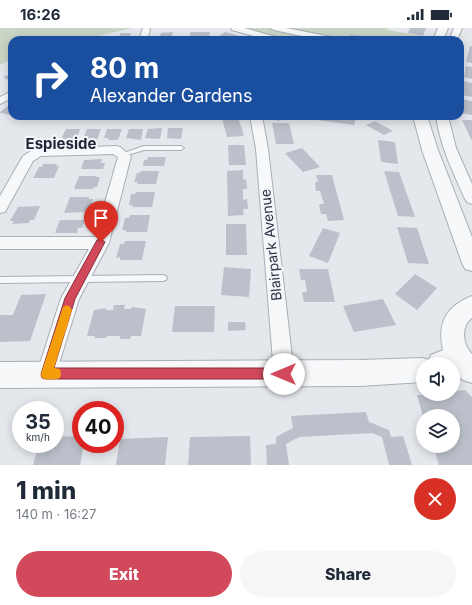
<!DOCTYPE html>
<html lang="en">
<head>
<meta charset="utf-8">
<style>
	:root { --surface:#fff; --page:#f6f6f7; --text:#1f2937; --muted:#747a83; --accent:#d1495b }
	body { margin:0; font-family:Inter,sans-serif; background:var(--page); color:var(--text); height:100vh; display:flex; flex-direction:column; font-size:15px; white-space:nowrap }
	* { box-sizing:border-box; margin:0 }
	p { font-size:13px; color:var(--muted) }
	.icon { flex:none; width:22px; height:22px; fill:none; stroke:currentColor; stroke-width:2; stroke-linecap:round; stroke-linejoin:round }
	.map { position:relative; height:437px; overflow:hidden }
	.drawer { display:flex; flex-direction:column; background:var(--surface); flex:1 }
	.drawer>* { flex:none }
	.hud { position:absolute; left:8px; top:8px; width:456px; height:84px; border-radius:12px; box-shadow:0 2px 10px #0003; background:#1a4fa0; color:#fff; overflow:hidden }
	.fabs { position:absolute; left:416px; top:329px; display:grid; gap:8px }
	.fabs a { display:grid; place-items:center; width:44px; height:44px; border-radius:50%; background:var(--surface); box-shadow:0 2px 10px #0003; font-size:20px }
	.speed { position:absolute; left:12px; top:373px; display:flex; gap:8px; font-size:20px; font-weight:700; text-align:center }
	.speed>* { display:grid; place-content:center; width:52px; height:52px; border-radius:50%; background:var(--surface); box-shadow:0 2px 10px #0003; line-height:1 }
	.speed small { font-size:10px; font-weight:400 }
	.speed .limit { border:6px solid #d22; background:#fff; color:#111 }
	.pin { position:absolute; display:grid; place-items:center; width:34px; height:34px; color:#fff; margin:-41px -17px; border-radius:50% 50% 50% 0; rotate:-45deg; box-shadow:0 0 4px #0007 }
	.pin .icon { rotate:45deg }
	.me { position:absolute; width:44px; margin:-22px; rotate:270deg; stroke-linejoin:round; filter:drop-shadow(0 0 3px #0008) }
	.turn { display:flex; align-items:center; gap:14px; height:84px; padding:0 16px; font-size:18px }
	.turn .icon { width:52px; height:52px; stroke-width:2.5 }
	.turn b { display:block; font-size:28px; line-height:34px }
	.round { display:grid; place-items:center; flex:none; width:42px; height:42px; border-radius:21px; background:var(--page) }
	.headline { display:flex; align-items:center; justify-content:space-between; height:68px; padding:0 16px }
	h1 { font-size:24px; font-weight:800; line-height:30px }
	.primary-button { display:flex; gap:8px; margin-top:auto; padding:8px 16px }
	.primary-button a { flex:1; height:46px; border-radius:24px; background:var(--accent); color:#fff; font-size:16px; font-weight:800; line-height:46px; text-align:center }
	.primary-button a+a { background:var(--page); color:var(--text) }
	.status { display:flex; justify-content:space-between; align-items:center; height:28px; padding:0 20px; background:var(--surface); direction:ltr }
	.status svg { height:11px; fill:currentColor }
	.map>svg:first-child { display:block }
	.green { fill:#c9d6c5 }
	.building { fill:#bbc0ca }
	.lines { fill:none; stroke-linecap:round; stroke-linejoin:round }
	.service-casing { stroke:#a9aeb7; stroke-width:2 }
	.minor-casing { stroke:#a9aeb7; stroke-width:2 }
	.tertiary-casing { stroke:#a9aeb7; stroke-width:2 }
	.service { fill:#f7f8fa; fill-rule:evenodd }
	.minor { fill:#f7f8fa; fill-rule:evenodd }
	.tertiary { fill:#f7f8fa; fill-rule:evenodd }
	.route { fill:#d1495b; stroke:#882f3b }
	.slow { fill:#f59e0b }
	.labels { text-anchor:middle; stroke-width:4; stroke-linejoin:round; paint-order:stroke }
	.street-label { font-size:14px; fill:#2b3445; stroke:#f4f6f9 }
	.far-district-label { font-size:15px; font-weight:bold; fill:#1d2536; stroke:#f4f6f9 }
</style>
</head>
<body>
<div class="status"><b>16:26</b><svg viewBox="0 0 49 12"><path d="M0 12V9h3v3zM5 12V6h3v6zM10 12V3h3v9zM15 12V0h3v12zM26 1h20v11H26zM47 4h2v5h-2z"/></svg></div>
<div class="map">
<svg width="472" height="437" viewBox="0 0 472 437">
	<rect width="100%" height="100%" fill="#e4e7ec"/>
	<!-- green -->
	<g class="green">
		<polygon points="0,0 132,0 81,12 12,12 12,31 0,37"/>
		<polygon points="232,0 389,0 387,2 427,9 426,12 280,12"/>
	</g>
	<!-- building -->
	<g class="building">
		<polygon points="410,0 426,0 423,8 408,5"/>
		<polygon points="173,4 171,12 159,12 161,5"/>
		<polygon points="190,4 210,4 209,9 190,9"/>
		<polygon points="225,4 239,8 233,12 219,8"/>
		<polygon points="121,5 131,5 128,12 117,12"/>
		<polygon points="351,6 378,11 378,12 346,12"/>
		<polygon points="470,18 472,18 472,35 466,34"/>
		<polygon points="466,38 472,39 472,51 464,49"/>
		<polygon points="12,46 12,53 10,53 3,49"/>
		<polygon points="463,53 472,55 472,69 462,67"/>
		<polygon points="461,71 472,73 472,87 461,85"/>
		<polygon points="12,75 12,87 0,85 0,84"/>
		<polygon points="271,88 290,88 278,93"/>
		<polygon points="302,88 341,88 356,90 354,97 302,90"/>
		<polygon points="238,89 244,108 227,109 222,90"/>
		<polygon points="462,92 472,92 472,113"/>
		<polygon points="375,93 393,103 384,107 366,97"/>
		<polygon points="272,95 289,95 294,116 276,116"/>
		<polygon points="162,100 160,111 145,110 148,101"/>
		<polygon points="168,100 183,100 181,111 167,110"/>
		<polygon points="66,101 80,101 76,112 61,111"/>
		<polygon points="87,101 101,101 97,112 88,112 88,110 83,111"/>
		<polygon points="107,101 122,101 118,112 108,112 109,110 104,110"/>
		<polygon points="129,101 143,101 141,112 126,110"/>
		<polygon points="378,112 395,114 398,136 381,134"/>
		<polygon points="228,117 244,117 246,137 229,137"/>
		<polygon points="302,120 320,139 303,144 285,125"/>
		<polygon points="148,129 166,129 164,138 143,138 144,132 147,132"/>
		<polygon points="102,131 101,135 105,135 103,141 81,141 84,132"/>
		<polygon points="43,136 57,136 56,138 59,138 54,150 33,150 39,139 42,139"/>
		<polygon points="243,142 243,152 246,151 247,161 243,161 243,172 247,171 248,181 243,181 244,187 228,188 227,143"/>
		<polygon points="141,143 159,143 156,156 137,156 138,154 134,154 137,145 140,145"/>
		<polygon points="384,143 399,144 415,189 398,188"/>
		<polygon points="316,147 332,147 344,192 328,193 326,186 321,186 319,176 324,176 320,163 316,163 315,154 318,154"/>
		<polygon points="79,148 97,148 96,149 100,149 97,159 94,159 93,161 74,161"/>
		<polygon points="136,164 155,164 152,179 132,179 132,177 129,177 131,166 135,166"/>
		<polygon points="70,169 89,169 89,171 93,171 89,182 85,182 85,184 64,185"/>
		<polygon points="40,178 34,192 30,192 29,195 12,196 14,193 10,193 18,179"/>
		<polygon points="130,187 150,187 147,204 126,204 126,202 122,202 125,190 129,190"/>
		<polygon points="60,192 85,192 82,200 78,200 77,205 55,205"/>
		<polygon points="226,196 246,196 247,227 226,227"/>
		<polygon points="397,199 417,200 429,236 408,235"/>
		<polygon points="323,200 340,205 328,235 309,228"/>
		<polygon points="125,213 146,213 142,232 120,232 120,229 116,230 120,216 124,216"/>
		<polygon points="224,239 251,241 249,269 221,267"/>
		<polygon points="299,241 328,241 335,274 304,274 302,264 307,264 305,252 301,252"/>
		<polygon points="415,246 437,260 417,282 395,266"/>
		<polygon points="46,266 30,313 0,314 0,287 13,287 21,267"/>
		<polygon points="383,271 396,297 354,304 343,278"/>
		<polygon points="114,277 125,277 124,281 131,281 132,279 146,281 141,308 131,308 130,311 120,311 120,308 107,308 106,310 94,310 95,308 87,308 94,282 106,280 106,282 113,282"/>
		<polygon points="175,278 215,278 214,304 172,304"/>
		<polygon points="228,294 245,294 246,302 228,303"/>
		<polygon points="465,362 472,369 472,437 439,437 433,418 453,418 453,388 423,388 417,367 453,366 453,363"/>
		<polygon points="366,384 369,394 389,402 391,409 403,408 412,437 389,437 382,409 372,405 299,409 286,416 289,437 267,437 266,417 276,416 276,409 293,400 291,388"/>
		<polygon points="81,408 81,416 84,416 80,437 33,437 39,416 55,416 55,409"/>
		<polygon points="250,408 251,437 188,437 190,409"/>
		<polygon points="168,409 165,437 116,437 120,411"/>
	</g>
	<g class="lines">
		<!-- service casing -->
		<g class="service-casing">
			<g id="service">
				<polygon points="144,118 181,118 184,120 181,122 144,122 124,128 121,126"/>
				<polygon points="163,247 166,248 167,250 166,252 163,253 0,255 0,249"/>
			</g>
		</g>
		<!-- minor casing -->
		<g class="minor-casing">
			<g id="minor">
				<polygon points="143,0 149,0 150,2 147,12 139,12"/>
				<polygon points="231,0 244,0 280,10 281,12 268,12 232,2"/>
				<polygon points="270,0 286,0 332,9 336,12 320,12 274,2"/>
				<polygon points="454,0 462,0 457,12 449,12"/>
				<polygon points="12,63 12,70 0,76 0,69"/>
				<polygon points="250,88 262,88 268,121 294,346 291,353 284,356 277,353 274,346 256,121"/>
				<path d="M436 88H448L456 120 472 156V176L467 174 465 171C453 144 440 118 436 88Z"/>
				<polygon points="116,118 120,119 131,128 109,215 79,271 54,352 47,355 40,352 37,345 61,270 89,221 0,221 0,209 95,209 118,129 113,126 41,128 33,133 5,184 0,185 0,168 23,128 34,121"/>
			</g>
		</g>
		<!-- tertiary casing -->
		<g class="tertiary-casing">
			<g id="tertiary">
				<polygon points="438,0 448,0 443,12 433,12"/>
				<polygon points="413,88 427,88 438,122 472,209 472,243 465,241 462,235 422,122"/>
				<path d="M472 268V290C461 298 462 316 472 326V355L463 352 453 343V336H423V354L360 358 0 360V334L360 332 423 330 429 332 431 327 443 322C437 295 446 278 472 268Z"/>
			</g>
		</g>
		<!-- service -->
		<use href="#service" class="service"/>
		<!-- minor -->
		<use href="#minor" class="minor"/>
		<!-- tertiary -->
		<use href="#tertiary" class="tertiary"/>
	</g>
	<!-- route -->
	<polygon class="route" points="101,211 105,214 75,271 54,340 284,340 288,342 289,346 288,350 284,351 46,351 42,350 41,346 65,270 97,212"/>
	<!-- slow -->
	<path class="slow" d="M67 277 70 279 72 282 54 340 60 341 61 346 60 350C54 352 48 352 42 350L41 346 62 282 63 279Z"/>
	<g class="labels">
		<!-- street labels -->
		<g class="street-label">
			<text transform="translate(271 217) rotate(-96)" y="5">Blairpark Avenue</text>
		</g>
		<!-- far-district labels -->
		<g class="far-district-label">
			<text x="61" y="121">Espieside</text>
		</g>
	</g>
</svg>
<div class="fabs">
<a><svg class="icon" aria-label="sound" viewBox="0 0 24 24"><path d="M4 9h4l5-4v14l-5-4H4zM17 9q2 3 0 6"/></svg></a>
<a><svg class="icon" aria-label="layers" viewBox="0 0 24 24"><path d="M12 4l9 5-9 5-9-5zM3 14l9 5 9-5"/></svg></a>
</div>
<div class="speed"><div>35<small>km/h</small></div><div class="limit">40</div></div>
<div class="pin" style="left:101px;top:214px;background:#d93025"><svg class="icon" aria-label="arrive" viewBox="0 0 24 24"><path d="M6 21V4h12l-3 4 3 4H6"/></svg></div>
<svg class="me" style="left:284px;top:346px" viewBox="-20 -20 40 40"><circle r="19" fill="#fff"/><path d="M0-13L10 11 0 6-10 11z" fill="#d1495b"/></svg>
<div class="hud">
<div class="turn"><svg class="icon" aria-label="right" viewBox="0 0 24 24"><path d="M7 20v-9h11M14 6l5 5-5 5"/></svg><div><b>80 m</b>Alexander Gardens</div></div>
</div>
</div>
<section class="drawer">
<div class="headline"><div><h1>1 min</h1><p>140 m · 16:27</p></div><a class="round" style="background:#d93025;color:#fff"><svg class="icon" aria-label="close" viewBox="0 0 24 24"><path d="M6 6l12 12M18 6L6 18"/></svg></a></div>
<div class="primary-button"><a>Exit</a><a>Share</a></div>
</section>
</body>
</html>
